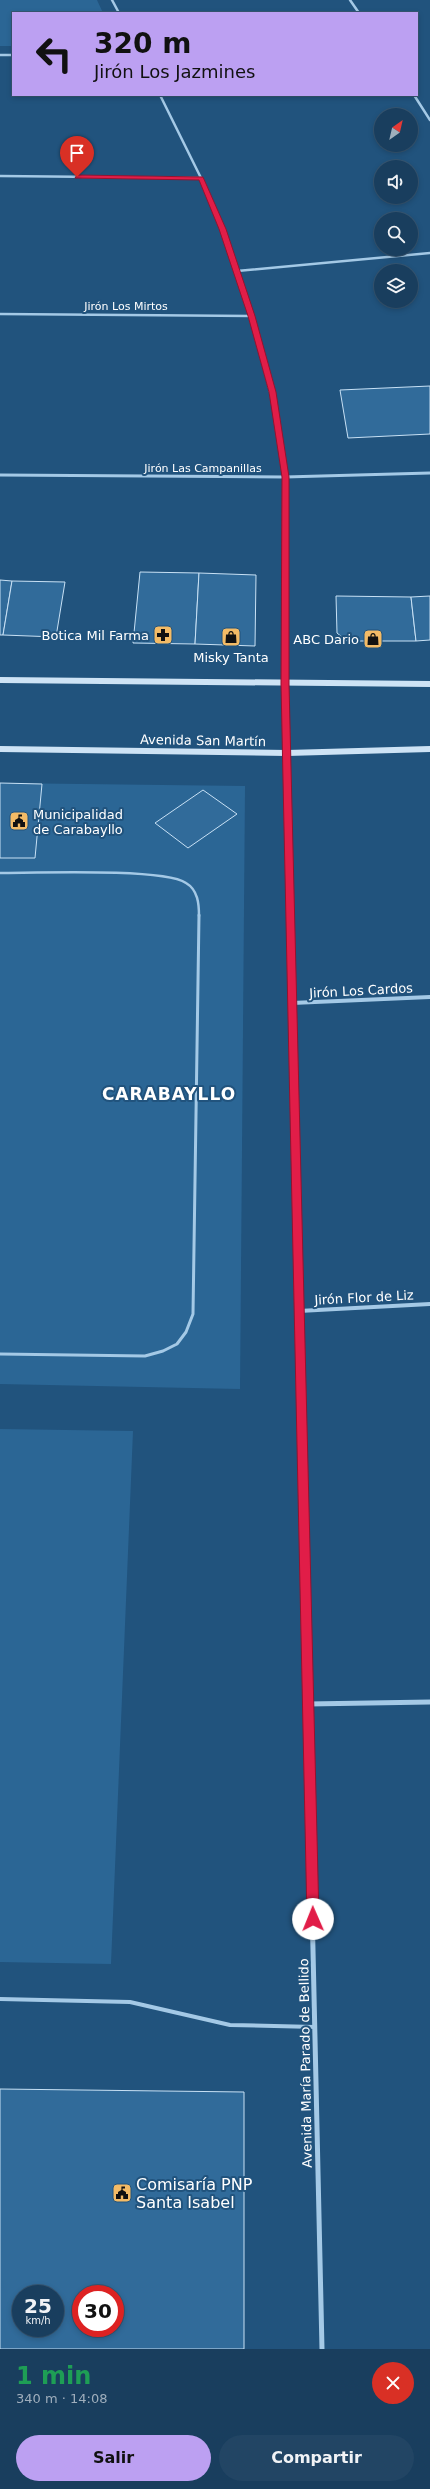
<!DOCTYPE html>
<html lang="es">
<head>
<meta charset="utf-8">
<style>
	:root { --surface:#193e5e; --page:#224564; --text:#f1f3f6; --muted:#9faebc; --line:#375773; --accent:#bca0f2 }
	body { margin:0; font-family:"DejaVu Sans",sans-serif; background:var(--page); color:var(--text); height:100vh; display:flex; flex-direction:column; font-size:15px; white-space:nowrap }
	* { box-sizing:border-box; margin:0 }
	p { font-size:13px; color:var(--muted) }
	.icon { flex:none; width:22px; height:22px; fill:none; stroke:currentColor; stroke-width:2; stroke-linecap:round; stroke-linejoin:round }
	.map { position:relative; height:2349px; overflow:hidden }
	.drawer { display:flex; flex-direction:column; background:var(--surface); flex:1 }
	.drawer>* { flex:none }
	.top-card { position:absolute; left:12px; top:12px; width:406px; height:84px; border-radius:0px; box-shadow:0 2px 6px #0003,0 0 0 1px var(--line); background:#bca0f2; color:#111; overflow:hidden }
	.needle { width:26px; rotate:34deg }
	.buttons { position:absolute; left:374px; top:108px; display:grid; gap:8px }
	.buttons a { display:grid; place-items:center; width:44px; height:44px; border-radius:50%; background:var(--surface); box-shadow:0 2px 6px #0003,0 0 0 1px var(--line); font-size:20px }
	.speed { position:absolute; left:12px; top:2285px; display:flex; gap:8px; font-size:20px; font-weight:700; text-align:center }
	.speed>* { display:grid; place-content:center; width:52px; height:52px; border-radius:50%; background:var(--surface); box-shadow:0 2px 6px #0003,0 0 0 1px var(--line); line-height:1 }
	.speed small { font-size:10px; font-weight:400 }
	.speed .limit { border:6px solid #d22; background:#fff; color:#111 }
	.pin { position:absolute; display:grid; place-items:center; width:34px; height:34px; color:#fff; margin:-41px -17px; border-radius:50% 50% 50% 0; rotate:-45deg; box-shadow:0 0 4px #0007 }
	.pin .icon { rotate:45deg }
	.me { position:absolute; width:44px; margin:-22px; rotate:359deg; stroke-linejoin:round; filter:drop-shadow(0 0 3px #0008) }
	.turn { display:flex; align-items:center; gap:14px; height:84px; padding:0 16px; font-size:18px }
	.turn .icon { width:52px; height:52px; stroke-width:2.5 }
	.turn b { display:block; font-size:28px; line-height:34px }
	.round { display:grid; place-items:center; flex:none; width:42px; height:42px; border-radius:21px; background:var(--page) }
	.headline { display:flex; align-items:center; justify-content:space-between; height:68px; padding:0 16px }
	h1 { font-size:24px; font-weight:700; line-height:30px; color:#1e9e55 }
	.action { display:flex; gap:8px; margin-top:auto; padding:8px 16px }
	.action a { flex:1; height:46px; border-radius:24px; background:var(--accent); color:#111; font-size:16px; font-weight:700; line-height:46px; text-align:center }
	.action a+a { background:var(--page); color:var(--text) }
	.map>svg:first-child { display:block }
	.green { fill:#2b6695 }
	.building { fill:#316b9a; stroke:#c8e1f5; fill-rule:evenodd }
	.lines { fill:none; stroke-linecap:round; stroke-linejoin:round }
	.lane-far2 { stroke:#a4c9e6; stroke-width:2.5 }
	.lane-far1 { stroke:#a4c9e6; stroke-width:3 }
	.lane { stroke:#a4c9e6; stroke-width:4 }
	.street-far3 { stroke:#a4c9e6; stroke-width:2.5 }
	.street-far2 { stroke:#a4c9e6; stroke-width:3 }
	.street-far1 { stroke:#a4c9e6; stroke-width:4 }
	.street { stroke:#a4c9e6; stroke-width:5 }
	.secondary { stroke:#cee3f5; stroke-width:6 }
	.route { fill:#e11d48; stroke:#92132f }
	.labels { text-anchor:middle; stroke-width:4; stroke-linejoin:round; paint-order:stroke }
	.far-street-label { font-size:11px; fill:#fff; stroke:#21537d }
	.poi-label { font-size:13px; fill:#fff; stroke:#21537d; text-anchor:end }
	.street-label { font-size:13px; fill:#fff; stroke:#21537d }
	.near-poi-label { font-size:16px; fill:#fff; stroke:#21537d; text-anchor:start }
	.district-label { font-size:17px; font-weight:bold; letter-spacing:1px; fill:#fff; stroke:#21537d }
</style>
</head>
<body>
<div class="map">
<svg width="430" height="2349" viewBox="0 0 430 2349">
	<rect width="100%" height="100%" fill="#21537d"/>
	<!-- green -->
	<g class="green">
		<polygon points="0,0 97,0 103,13 13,13 13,46 0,46"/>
		<polygon points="0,783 245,786 240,1389 0,1384"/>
		<polygon points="0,1429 133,1431 111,1964 0,1962"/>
	</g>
	<!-- building -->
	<g class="building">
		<polygon points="430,386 430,434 348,438 340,390"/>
		<polygon points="140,572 199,573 195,644 133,643"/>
		<polygon points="199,573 256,575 255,646 195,644"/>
		<polygon points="0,580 12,581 3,635 0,635"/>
		<polygon points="12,581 65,582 56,637 3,635"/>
		<polygon points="336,596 411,597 416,641 347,641 337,633"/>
		<polygon points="430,596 430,640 416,641 411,597"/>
		<polygon points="0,783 42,784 35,858 0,858"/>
		<polygon points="203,790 237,814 188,848 155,823"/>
		<path d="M0 2089 244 2092V2349H0ZM21 2294H55V2328H21ZM81 2294H115V2328H81Z"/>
	</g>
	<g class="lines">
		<!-- lane-far2 -->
		<path class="lane-far2" d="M0 873C34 873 164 868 186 883 198 890 199 904 199 916"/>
		<!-- lane-far1 -->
		<polyline class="lane-far1" points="0,1354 145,1356 163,1351 177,1344 186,1332 193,1314 199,915"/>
		<!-- lane -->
		<polyline class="lane" points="0,1999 130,2002 230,2025 315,2027"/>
		<!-- street-far3 -->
		<g class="street-far3">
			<polyline points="112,0 119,13"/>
			<polyline points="350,0 359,13"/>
			<polyline points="0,55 13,55"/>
			<polyline points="160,95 201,178 223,229 251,316 274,407"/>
			<polyline points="414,95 430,120"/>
			<polyline points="0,176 201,178"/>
			<polyline points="237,271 430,253"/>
			<polyline points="0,314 251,316"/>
		</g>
		<!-- street-far2 -->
		<g class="street-far2">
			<polyline points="274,406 285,477 285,684 290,916"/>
			<polyline points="0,475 285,477 430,473"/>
		</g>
		<!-- street-far1 -->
		<g class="street-far1">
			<polyline points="290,915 304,1552"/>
			<polyline points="292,1003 430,997"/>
			<polyline points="299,1311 430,1304"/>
		</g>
		<!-- street -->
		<g class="street">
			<polyline points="304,1551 322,2349"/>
			<polyline points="308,1704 430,1702"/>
		</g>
		<!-- secondary -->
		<g class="secondary">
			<polyline points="0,680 430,684"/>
			<polyline points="0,749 287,753 430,749"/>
		</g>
	</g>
	<!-- route -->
	<polygon class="route" points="77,175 203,177 226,229 255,316 276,392 289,477 289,684 319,1919 313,1925 307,1919 281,684 282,477 269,392 248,316 219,229 199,180 75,178"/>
	<!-- icons -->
	<defs>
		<g id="pharmacy-square" transform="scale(1)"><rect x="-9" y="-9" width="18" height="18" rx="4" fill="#f3bb66" stroke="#21537d"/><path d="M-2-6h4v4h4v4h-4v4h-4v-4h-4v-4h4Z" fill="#111"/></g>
		<g id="shop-square" transform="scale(1)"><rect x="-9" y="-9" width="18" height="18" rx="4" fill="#f3bb66" stroke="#21537d"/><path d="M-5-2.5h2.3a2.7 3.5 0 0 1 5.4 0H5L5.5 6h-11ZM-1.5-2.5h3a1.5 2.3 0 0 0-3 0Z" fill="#111"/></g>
		<g id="civic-square" transform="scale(1)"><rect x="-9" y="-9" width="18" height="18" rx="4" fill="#f3bb66" stroke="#21537d"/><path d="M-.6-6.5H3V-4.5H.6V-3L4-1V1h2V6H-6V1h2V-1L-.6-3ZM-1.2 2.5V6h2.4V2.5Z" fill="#111"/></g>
	</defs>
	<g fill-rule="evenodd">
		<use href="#pharmacy-square" x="163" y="635"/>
		<use href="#shop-square" x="231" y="637"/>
		<use href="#shop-square" x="373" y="639"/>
		<use href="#civic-square" x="19" y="821"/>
		<use href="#civic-square" x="122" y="2193"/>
	</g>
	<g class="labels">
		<!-- far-street labels -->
		<g class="far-street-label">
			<text x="126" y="310">Jirón Los Mirtos</text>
			<text x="203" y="472">Jirón Las Campanillas</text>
		</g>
		<!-- poi labels -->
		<g class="poi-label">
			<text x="149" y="640">Botica Mil Farma</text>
			<text x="359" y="644">ABC Dario</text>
			<text x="231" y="662" text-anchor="middle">Misky Tanta</text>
			<text x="33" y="819" text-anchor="start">Municipalidad<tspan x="33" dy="15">de Carabayllo</tspan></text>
		</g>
		<!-- street labels -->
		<g class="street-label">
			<text transform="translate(203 740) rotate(1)" y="5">Avenida San Martín</text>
			<text transform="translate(361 990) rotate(-3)" y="5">Jirón Los Cardos</text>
			<text transform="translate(364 1297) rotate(-3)" y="5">Jirón Flor de Liz</text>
			<text transform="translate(305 2063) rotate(-91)" y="5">Avenida María Parado de Bellido</text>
		</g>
		<!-- near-poi labels -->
		<g class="near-poi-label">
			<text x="136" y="2190">Comisaría PNP<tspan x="136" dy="18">Santa Isabel</tspan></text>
		</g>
		<!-- district labels -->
		<g class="district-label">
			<text x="169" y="1100">CARABAYLLO</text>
		</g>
	</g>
</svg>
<div class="buttons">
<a><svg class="needle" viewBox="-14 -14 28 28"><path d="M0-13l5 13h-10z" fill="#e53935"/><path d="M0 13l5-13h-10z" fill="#9faebc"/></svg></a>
<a><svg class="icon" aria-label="sound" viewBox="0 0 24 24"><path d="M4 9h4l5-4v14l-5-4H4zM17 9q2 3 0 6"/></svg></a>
<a><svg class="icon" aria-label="search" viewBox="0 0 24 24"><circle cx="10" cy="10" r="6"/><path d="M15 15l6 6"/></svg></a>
<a><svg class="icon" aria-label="layers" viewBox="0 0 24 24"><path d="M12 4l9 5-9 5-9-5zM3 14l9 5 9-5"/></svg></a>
</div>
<div class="speed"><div>25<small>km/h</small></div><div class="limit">30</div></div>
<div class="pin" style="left:77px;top:177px;background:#d93025"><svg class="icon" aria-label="arrive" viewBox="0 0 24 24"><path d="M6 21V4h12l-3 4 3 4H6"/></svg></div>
<svg class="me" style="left:313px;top:1919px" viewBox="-20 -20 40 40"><circle r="19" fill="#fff"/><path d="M0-13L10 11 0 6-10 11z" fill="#e11d48"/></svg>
<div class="top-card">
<div class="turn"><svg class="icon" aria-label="left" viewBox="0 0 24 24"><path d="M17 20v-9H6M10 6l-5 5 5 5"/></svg><div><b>320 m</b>Jirón Los Jazmines</div></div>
</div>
</div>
<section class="drawer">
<div class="headline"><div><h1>1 min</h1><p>340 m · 14:08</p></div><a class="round" style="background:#d93025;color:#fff"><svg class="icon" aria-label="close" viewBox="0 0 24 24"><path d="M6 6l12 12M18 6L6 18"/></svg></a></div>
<div class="action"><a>Salir</a><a>Compartir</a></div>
</section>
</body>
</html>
